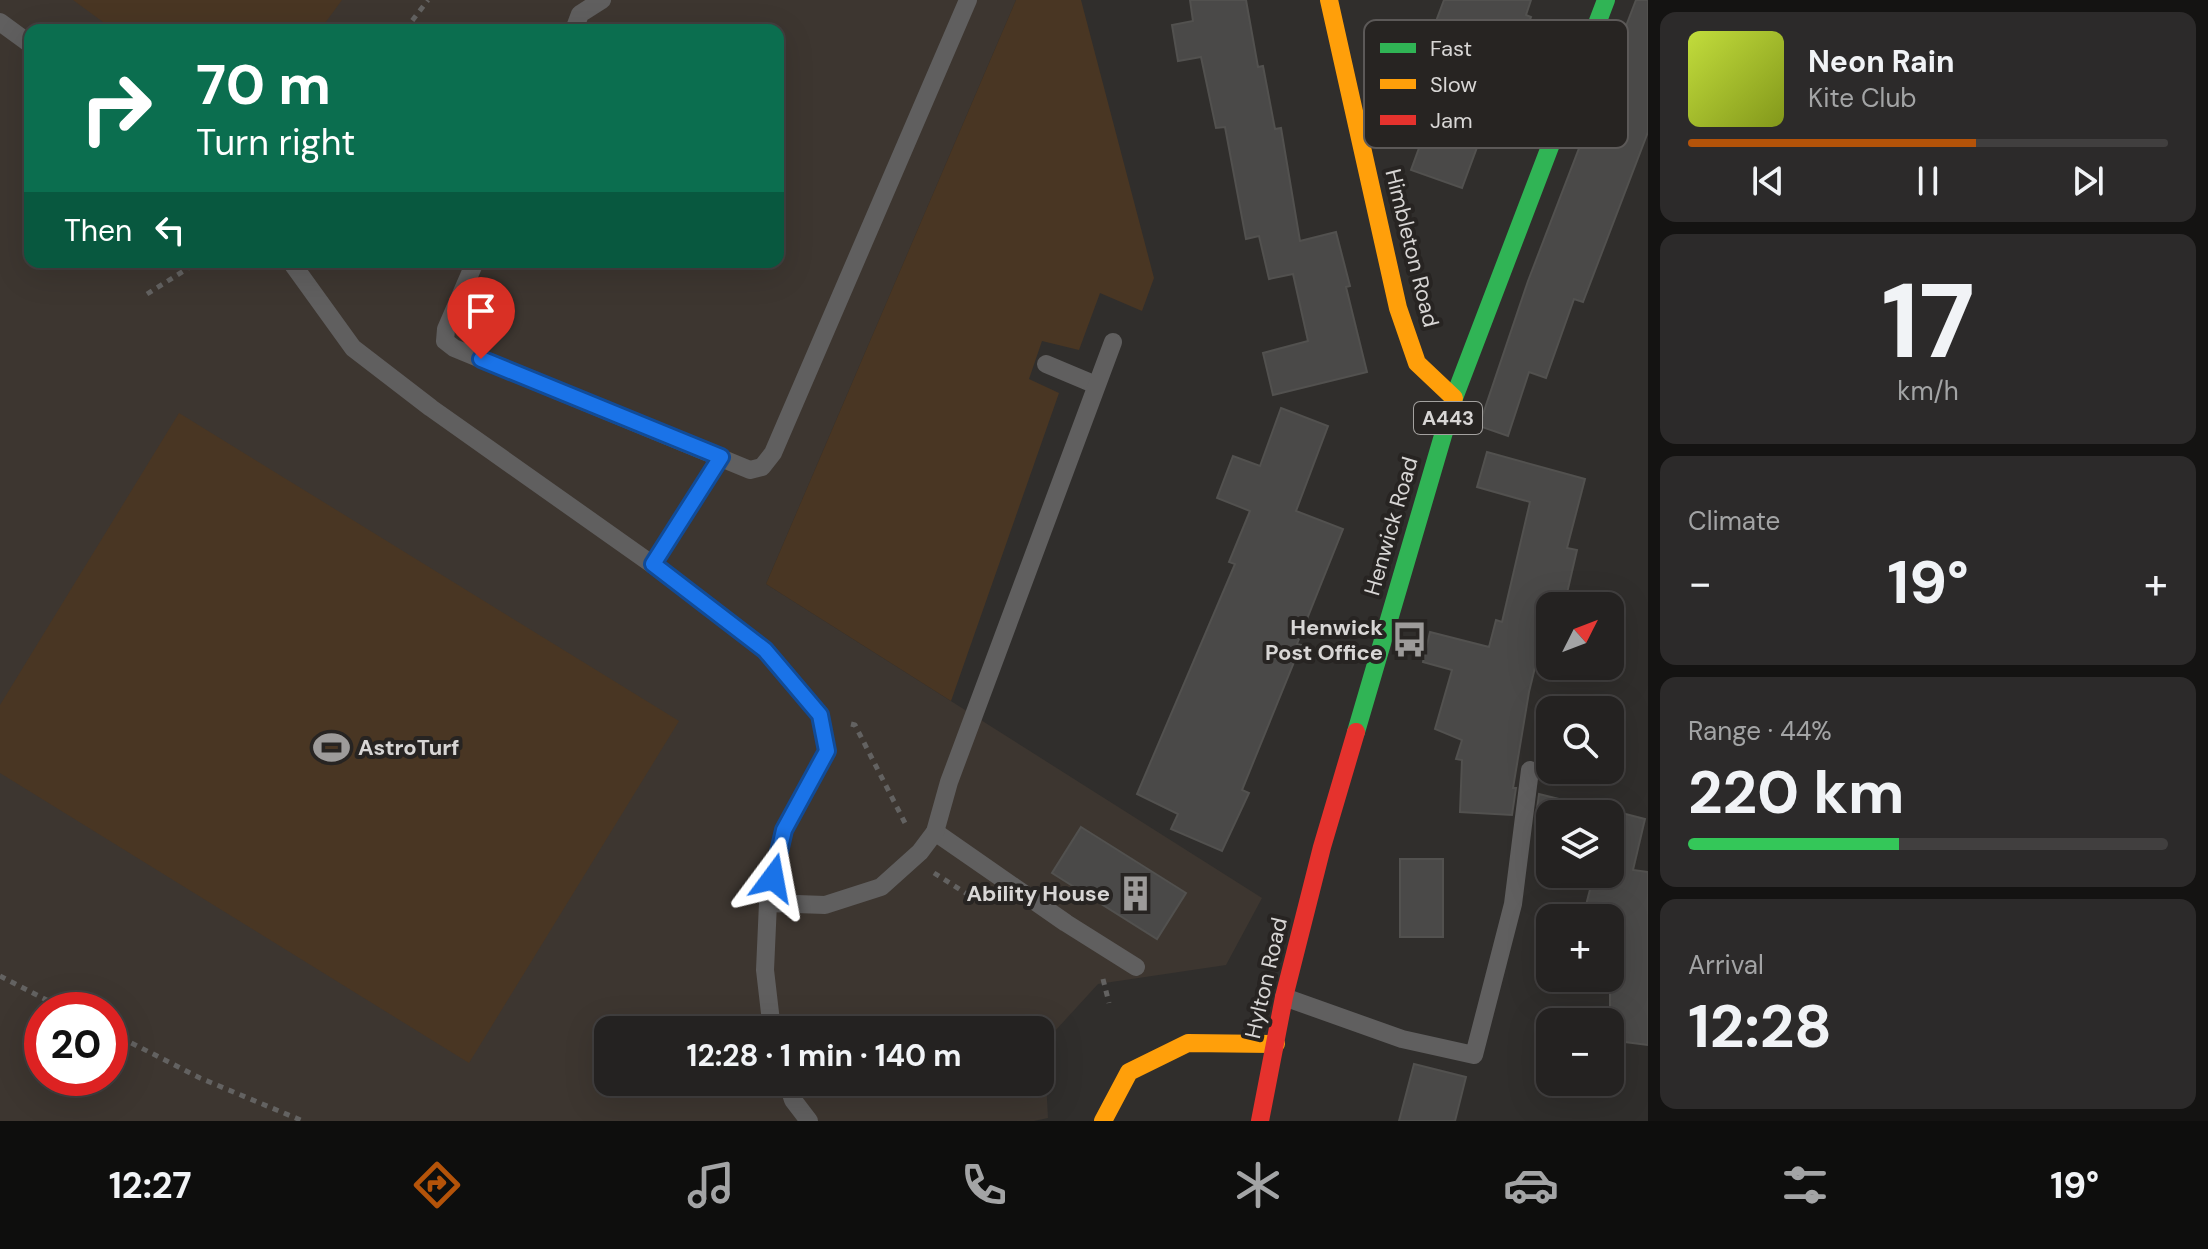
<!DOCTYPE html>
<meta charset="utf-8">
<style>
:root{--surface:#242221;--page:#2c2a2a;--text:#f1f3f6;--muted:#a3a4a5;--line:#413f3f;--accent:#b45309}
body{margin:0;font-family:"DM Sans",sans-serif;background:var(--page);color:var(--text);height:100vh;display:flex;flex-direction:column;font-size:30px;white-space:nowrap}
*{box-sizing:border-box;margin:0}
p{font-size:26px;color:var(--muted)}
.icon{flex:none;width:44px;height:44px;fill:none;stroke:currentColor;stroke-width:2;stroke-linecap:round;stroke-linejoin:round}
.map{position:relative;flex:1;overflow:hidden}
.sheet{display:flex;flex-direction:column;gap:12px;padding:12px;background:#141312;width:560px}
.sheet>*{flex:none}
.top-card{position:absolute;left:24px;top:24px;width:760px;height:244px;border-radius:16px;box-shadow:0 8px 32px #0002,0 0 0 2px var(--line);background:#0b6e4f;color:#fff;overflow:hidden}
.needle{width:52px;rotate:48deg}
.tools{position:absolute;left:1536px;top:592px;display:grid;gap:16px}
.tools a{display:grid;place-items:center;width:88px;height:88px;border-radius:16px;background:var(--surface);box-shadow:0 8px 32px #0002,0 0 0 2px var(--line);font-size:40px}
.speed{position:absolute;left:24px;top:992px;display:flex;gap:16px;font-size:40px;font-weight:700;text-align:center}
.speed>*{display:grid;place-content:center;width:104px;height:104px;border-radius:50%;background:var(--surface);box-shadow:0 8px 32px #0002,0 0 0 2px var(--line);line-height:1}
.speed .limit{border:12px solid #d22;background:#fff;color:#111}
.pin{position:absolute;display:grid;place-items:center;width:68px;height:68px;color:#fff;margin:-82px -34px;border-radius:50% 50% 50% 0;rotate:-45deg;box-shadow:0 0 8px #0007}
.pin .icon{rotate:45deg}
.me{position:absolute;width:88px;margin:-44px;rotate:13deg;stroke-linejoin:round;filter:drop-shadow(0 0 6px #0008)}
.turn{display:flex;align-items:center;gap:28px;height:168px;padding:0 40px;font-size:36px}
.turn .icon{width:104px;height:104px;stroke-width:2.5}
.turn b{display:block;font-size:56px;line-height:68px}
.then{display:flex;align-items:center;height:76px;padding:0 40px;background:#0003;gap:16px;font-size:30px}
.big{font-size:60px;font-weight:700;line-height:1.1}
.sheet .widget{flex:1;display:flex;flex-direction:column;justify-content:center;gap:12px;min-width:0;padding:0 28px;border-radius:16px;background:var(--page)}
.sheet .dial{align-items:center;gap:0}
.dial b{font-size:104px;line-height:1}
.song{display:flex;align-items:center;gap:24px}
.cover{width:96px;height:96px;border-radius:12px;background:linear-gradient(135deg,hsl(70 70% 55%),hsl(70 70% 35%))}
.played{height:8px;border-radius:4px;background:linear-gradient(90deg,var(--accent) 60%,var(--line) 60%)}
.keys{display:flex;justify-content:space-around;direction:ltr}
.heat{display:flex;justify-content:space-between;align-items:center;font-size:44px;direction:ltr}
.charge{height:12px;border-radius:6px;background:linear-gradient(90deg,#34c759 44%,var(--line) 0)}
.trip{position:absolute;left:594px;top:1016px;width:460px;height:80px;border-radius:16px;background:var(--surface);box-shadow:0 8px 32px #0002,0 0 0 2px var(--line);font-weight:700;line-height:80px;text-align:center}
.dock{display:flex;height:128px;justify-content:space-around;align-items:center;background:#0e0e0d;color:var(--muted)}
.dock .icon{width:56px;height:56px}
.dock .active{color:var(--accent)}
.dock b{font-size:36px;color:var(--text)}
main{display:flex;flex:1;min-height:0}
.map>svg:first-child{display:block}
</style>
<main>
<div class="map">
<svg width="1648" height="1121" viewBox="0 0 1648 1121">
<rect width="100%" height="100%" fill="#302e2c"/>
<path fill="#3d3630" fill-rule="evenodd" d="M0 0H1016L766 584 1262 898 1226 965 1098 984 1044 1043 1048 1118 1034 1121H0ZM30 30H778V262H30ZM42 1010H110V1078H42ZM608 1030H1040V1082H608Z"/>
<g fill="#493623">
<polygon points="73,0 342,0 320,30 114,30"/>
<polygon points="1016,0 1081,0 1154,278 1142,311 1100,293 1079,350 1042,341 1029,379 1059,393 951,701 766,584"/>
<polygon points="179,413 679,721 469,1063 0,773 0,705"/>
</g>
<g fill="#4a4948" stroke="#52514f" stroke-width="2">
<polygon points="1190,0 1246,0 1258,67 1263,66 1275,129 1281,128 1300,241 1336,232 1350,286 1346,287 1367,372 1273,395 1263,353 1308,341 1293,274 1269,279 1259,236 1246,239 1225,127 1216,128 1201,57 1178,61 1172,25 1193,21"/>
<polygon points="1444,0 1531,0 1526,15 1531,17 1516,55 1512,53 1462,188 1411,170 1441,88 1422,81 1442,27 1435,24"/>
<polygon points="1636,0 1648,0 1648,132 1583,302 1574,299 1546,378 1529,372 1508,436 1479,426 1528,281"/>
<polygon points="1281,408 1328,426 1296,511 1343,529 1297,644 1301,645 1242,790 1249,793 1222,851 1171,829 1178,814 1137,794 1235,564 1229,562 1250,511 1217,498 1233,456 1260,466"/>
<polygon points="1487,452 1585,479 1567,548 1577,550 1564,606 1550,606 1529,692 1513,788 1516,788 1512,815 1460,812 1462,760 1456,759 1462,740 1435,729 1452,670 1423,662 1430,632 1489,647 1496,620 1502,622 1530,502 1477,487"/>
<polygon points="1539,794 1575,803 1573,814 1536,816"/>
<polygon points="1610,810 1645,819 1633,870 1648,872 1648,1045 1610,1040 1610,918 1589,918 1584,913 1594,874 1610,874"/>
<polygon points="1081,827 1186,893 1157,939 1052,873"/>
<rect x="1400" y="859" width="43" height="78"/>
<polygon points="1414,1064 1466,1077 1455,1121 1399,1121"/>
</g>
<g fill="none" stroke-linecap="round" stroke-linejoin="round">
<g stroke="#636261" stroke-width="5" stroke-dasharray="6 6" stroke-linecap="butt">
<polyline points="405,30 428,0"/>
<polyline points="147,294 198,262"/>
<polyline points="851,724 855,725 905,823"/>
<polyline points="934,873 983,904"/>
<polyline points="0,976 66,1010"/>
<polyline points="1103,979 1109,1003"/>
<polyline points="110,1032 200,1078 303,1121"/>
</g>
<g stroke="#605f5f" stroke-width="18">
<polyline points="0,22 30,44"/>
<polyline points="574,30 580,14 602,0"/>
<polyline points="291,262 353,348 431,408 670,577 765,650 820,715 827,751 784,830 768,903 765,970 772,1030"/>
<polyline points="475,262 446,329 445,341 454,348 750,470 762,467 773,453 968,0"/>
<polyline points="1046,364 1096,385"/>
<polyline points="653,564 721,457"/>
<polyline points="935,832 1066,923 1136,967"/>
<polyline points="768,903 825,905 881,887 920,852 935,832 949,782 1113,342"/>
<polyline points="1284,997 1402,1039 1474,1055 1513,904 1530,770"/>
<polyline points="787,1082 793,1100 809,1121"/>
</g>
<polyline stroke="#30b455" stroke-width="18" points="1356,732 1454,398 1606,0"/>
<g stroke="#ff9f0a" stroke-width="18">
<polyline points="1329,0 1398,308 1417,363 1454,398"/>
<polyline points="1103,1121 1129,1072 1188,1043 1276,1044"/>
</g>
<polyline stroke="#e5322d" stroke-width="18" points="1260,1121 1284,997 1322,847 1356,732"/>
</g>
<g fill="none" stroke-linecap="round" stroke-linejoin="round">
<defs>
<polyline id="route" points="481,359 721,457 653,564 765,650 820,715 827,751 784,830 773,878"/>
</defs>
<use href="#route" stroke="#114b97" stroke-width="20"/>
<use href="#route" stroke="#1a73e8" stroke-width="14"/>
</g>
<defs>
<symbol id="bus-bare" viewBox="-9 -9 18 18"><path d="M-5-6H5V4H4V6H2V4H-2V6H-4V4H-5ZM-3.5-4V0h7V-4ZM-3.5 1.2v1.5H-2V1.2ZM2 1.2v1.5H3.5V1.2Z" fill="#9d9b9a" stroke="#272422" stroke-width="2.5" paint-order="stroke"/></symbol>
<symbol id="stadium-bare" viewBox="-9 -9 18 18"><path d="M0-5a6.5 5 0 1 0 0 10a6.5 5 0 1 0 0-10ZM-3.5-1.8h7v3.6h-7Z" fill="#9d9b9a" stroke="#272422" stroke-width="2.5" paint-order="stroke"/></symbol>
<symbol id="building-bare" viewBox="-9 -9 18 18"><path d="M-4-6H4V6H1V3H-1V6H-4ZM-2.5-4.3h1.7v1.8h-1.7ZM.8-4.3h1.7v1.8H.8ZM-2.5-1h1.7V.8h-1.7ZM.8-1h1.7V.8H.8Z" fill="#9d9b9a" stroke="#272422" stroke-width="2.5" paint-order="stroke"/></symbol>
</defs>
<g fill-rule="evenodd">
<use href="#bus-bare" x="1384" y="614" width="51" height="51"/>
<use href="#stadium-bare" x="306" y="722" width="51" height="51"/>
<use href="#building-bare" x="1110" y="868" width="51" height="51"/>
</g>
<g text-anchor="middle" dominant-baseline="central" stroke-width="8" stroke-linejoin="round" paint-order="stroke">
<rect fill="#272422" stroke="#a3a19f" stroke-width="2" x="1414" y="402" width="68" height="32" rx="6"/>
<g font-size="20" font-weight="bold" fill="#d8d6d5">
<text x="1448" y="418">A443</text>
</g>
<g font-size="22" fill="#d8d6d5" stroke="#272422">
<text transform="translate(1412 248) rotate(76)">Himbleton Road</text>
<text transform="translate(1391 526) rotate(-74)">Henwick Road</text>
<text transform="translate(1266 978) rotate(-77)">Hylton Road</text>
</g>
<g font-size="22" font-weight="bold" fill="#d8d6d5" stroke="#272422" text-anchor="end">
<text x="1383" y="627">Henwick<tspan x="1383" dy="25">Post Office</tspan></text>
<text x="358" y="747" text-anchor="start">AstroTurf</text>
<text x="1110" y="893">Ability House</text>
</g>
</g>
<rect x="1364" y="20" width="264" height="128" rx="12" fill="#272422" stroke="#5c5958" stroke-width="2"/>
<rect x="1380" y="43" width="36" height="10" fill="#30b455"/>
<rect x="1380" y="79" width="36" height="10" fill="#ff9f0a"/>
<rect x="1380" y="115" width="36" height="10" fill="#e5322d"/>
<g font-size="22" fill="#d8d6d5">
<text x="1430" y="56">Fast</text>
<text x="1430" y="92">Slow</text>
<text x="1430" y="128">Jam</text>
</g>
</svg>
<div class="tools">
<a><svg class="needle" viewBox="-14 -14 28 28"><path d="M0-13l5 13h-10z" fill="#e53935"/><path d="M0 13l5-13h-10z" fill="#a3a4a5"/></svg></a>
<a><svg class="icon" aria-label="search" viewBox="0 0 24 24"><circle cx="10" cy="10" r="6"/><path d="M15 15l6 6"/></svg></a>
<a><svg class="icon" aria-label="layers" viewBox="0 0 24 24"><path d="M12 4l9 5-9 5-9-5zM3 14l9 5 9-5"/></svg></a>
<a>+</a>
<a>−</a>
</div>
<div class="speed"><div class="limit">20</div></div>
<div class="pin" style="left:481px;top:359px;background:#d93025"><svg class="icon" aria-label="arrive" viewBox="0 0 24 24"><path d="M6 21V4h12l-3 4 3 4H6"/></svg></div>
<svg class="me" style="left:773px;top:878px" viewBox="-20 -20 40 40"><path d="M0-17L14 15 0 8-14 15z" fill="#1a73e8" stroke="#fff" stroke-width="4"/></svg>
<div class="trip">12:28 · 1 min · 140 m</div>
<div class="top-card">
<div class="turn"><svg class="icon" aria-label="right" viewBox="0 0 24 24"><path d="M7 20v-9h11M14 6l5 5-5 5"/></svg><div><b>70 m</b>Turn right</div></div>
<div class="then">Then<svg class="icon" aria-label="left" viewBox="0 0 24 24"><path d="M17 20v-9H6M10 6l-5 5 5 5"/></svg></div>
</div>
</div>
<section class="sheet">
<div class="widget">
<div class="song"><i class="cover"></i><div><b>Neon Rain</b><p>Kite Club</p></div></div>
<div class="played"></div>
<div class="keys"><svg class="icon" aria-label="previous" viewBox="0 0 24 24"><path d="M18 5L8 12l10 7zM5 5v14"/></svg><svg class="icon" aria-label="pause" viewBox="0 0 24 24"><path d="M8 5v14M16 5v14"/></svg><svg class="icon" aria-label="next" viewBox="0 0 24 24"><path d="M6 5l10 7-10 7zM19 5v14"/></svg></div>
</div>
<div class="widget dial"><b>17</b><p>km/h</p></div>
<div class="widget"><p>Climate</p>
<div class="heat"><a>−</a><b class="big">19°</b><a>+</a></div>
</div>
<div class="widget"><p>Range · 44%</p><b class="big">220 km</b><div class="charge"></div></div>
<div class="widget"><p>Arrival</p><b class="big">12:28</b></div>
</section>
</main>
<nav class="dock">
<b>12:27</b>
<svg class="icon active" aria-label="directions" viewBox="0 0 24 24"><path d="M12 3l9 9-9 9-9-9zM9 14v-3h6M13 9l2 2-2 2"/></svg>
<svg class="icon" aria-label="music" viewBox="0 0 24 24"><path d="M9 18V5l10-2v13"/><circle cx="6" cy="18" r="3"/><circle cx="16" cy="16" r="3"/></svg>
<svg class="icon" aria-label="phone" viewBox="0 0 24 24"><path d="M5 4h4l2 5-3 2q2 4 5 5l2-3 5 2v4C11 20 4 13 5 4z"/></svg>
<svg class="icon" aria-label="climate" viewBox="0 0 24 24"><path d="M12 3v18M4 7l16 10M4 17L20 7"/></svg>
<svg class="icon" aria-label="car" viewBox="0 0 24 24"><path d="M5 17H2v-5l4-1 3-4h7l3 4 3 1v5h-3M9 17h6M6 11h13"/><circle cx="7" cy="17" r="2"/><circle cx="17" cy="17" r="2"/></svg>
<svg class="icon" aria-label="filters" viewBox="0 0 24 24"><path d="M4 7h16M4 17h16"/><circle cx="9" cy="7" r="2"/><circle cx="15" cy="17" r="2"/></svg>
<b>19°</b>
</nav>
